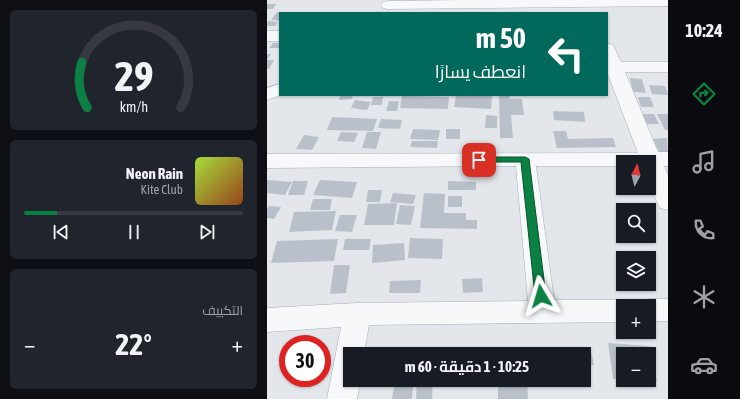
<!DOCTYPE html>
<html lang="ar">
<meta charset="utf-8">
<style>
:root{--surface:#171b24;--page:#20242c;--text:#f1f3f6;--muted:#9ea1a6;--line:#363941;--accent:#0b8043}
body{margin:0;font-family:"Asap Condensed",Cairo,sans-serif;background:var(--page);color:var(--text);direction:rtl;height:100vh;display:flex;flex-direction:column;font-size:15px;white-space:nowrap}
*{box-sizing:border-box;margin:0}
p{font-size:13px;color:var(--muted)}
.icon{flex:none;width:22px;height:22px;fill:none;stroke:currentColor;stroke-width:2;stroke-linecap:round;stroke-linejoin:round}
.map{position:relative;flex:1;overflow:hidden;direction:ltr}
.sheet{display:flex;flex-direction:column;gap:10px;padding:10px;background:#0d0f14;width:267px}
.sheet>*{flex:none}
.guide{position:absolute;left:12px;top:12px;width:329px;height:84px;border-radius:0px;box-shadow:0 1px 3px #0004;direction:rtl;background:#00695c;color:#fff;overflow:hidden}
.needle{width:26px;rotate:7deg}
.buttons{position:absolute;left:349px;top:155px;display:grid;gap:8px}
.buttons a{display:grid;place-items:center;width:40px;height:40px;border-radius:0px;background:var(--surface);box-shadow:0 1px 3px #0004;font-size:20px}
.speed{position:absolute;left:12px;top:335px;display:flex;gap:8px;font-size:20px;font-weight:700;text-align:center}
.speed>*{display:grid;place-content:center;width:52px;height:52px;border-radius:50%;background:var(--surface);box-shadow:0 1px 3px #0004;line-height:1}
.speed .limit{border:6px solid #d22;background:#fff;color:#111}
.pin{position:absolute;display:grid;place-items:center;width:34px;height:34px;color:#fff;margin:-17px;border-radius:8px;box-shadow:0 2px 6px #0006}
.me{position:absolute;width:44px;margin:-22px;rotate:353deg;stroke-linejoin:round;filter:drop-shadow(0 0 3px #0008)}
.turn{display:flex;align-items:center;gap:14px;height:84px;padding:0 16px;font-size:18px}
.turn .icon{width:52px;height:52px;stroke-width:2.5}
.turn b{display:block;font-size:28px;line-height:34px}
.big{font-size:30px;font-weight:700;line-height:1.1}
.sheet .tile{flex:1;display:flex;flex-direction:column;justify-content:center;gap:6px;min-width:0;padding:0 14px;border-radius:6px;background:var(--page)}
.sheet .dial{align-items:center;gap:0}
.dial svg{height:104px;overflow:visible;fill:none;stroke:var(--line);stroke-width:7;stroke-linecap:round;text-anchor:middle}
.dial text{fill:var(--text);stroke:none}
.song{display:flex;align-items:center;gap:12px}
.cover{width:48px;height:48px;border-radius:6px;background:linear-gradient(135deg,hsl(80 70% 55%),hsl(20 70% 35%))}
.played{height:4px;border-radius:2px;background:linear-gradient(90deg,var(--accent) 15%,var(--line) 15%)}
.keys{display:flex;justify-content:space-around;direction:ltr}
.heat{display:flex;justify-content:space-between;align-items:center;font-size:22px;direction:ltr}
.trip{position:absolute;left:76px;top:347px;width:248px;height:40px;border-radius:0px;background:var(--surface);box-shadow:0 1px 3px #0004;font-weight:700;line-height:40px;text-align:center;direction:rtl}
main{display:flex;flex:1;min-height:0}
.menu{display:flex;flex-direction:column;width:72px;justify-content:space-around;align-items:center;background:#090b0e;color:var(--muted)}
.menu .icon{width:28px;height:28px}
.menu .selected{color:var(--accent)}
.menu b{font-size:18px;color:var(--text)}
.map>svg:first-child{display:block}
</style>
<main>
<nav class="menu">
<b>10:24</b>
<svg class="icon selected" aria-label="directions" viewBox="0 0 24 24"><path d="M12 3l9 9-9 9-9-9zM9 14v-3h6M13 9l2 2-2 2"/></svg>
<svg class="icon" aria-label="music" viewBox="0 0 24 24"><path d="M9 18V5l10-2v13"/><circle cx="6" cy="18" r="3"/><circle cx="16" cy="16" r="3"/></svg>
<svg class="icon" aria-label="phone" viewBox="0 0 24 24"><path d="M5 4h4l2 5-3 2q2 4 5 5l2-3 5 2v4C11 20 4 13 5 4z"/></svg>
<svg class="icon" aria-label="climate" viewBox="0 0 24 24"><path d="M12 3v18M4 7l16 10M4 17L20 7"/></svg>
<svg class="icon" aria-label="car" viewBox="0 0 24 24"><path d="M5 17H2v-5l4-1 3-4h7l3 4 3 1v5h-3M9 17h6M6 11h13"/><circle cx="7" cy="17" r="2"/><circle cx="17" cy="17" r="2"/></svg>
</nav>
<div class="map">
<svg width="401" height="399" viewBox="0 0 401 399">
<rect width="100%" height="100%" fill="#e3e7ec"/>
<g fill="#bac0ca">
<polygon points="0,4 9,4 6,9 0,9"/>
<polygon points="10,12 13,12 13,21 4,20"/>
<polygon points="1,21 11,22 8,26 0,26"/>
<polygon points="6,43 13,43 13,48 2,48"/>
<polygon points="0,54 4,54 0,60 7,60 2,69 0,69"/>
<polygon points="363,78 375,79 379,93 366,92"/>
<polygon points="382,85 398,86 401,95 385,94"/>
<polygon points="73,95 86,95 85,99 72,100"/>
<polygon points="189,95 225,96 224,109 187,107"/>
<polygon points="232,95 242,95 243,99 255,99 257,115 244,115 246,138 233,138"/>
<polygon points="135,96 182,97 181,109 133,108"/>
<polygon points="106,97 116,97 115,105 104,105"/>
<polygon points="371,97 383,97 387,107 374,107"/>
<polygon points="88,100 104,102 100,110 84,108"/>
<polygon points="122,101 132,101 130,111 119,111"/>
<polygon points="286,111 317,112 318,122 287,120"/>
<polygon points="375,114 387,114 392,124 380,124"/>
<polygon points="390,114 401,114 401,130 398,130"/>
<polygon points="219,115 230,116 230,128 218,128"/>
<polygon points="65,117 110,119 106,131 60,130"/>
<polygon points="114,119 135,120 133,129 111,128"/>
<polygon points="146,129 173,130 171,140 143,139"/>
<rect x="179" y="129" width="14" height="10"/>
<polygon points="286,131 299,131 301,139 346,138 349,147 290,148"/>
<polygon points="74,132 91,133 87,142 70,141"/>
<polygon points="100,132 114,132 109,149 95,148"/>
<polygon points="37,135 52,137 45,150 29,149"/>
<polygon points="400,138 401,154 393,154 386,139"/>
<polygon points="145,141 171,141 170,148 143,147"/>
<polygon points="0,180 25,182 18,195 0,193"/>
<polygon points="53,180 90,182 85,198 46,195"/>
<polygon points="26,181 41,181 37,195 21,195"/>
<polygon points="181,181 209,182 209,190 181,190"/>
<polygon points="101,190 115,190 113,202 99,202"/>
<polygon points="126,193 149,195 146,204 123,202"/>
<polygon points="157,193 178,194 177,213 199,213 199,220 210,220 210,229 153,228"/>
<rect x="181" y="196" width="14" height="11"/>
<polygon points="46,199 65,199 63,210 43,210"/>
<polygon points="130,203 127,225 97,225 101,204"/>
<polygon points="133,205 148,206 144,225 129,224"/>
<polygon points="2,206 14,207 7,219 0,218 0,209"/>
<polygon points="69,211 65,230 22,232 27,212"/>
<polygon points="73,215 90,215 85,232 68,231"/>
<polygon points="143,238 176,239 175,259 141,258"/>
<polygon points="71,239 67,261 4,263 10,241"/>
<polygon points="78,239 104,239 102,250 76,250"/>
<polygon points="137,243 138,260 105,263 106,245"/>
<polygon points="67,265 83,265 79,293 63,294"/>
<polygon points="215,278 216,292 196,293 195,279"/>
<polygon points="154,280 153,293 122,293 123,281"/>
<polygon points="341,343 382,346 390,381 382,381 382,354 356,354 356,379 346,379"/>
<polygon points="307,347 323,347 327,365 317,365 317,354 308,354"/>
<polygon points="130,349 145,350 144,354 129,354"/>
<rect x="88" y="350" width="20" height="4"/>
<polygon points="150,380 166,380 165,399 149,399"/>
<polygon points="231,380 260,380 261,399 231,399"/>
<polygon points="127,387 146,387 145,399 125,399"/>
</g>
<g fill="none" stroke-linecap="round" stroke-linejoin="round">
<defs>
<g id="minor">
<polygon points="197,0 401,0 401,6 121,9 116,8 114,5 116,2 121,1"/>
<rect x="0" y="31" width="13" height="10"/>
<path d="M340 43 346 45 354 62H401V72H358L391 152H401V166H397L401 175V210L393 208C385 193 382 179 382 162H356V166H269L287 300H356L365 303 367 306H356V322L102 325 97 354H83V380H93L90 399H60L74 327 0 332V308L90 303 261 301 249 166 0 168V154L371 153 340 72Z"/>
<polygon points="13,84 13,95 14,95 0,100 0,88"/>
<polygon points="382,299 401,299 401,321 382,321 382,306 371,306 373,302"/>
</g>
</defs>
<use href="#minor" stroke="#a8aeb7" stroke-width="1"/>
<use href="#minor" fill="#f7f8fa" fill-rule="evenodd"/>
</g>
<polygon fill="#0b8043" stroke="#07532c" points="212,157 258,157 262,159 279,296 277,299 274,301 270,299 268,296 254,162 209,162 208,160 209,158"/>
</svg>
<div class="buttons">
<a><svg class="needle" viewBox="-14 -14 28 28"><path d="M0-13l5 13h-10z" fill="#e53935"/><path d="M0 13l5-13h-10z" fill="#9ea1a6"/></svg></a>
<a><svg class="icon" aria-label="search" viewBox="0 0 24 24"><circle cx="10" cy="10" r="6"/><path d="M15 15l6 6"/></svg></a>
<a><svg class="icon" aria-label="layers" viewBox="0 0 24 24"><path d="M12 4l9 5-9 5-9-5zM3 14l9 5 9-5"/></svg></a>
<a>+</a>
<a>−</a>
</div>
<div class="speed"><div class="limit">30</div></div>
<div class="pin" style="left:212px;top:160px;background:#d93025"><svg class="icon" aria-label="arrive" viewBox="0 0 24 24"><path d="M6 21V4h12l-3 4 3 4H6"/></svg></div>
<svg class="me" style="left:274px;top:296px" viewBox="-20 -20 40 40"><path d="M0-17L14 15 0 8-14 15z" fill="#0b8043" stroke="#fff" stroke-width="4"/></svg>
<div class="trip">10:25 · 1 دقيقة · 60 m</div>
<div class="guide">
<div class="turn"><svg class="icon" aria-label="left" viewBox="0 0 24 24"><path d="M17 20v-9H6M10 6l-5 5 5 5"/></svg><div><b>50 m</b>انعطف يسارًا</div></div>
</div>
</div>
<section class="sheet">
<div class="tile dial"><svg viewBox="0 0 100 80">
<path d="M14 69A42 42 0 1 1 86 69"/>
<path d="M14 69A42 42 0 0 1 10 34" stroke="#0b8043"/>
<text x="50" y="56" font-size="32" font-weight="700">29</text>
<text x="50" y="72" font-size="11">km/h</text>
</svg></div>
<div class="tile">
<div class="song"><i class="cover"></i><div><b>Neon Rain</b><p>Kite Club</p></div></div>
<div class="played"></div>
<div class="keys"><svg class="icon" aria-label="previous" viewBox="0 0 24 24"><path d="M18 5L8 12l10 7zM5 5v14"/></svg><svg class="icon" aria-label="pause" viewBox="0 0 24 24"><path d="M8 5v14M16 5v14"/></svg><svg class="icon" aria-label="next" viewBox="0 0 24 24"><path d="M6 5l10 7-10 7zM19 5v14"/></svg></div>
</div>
<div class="tile"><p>التكييف</p>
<div class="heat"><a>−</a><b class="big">22°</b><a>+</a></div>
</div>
</section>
</main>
